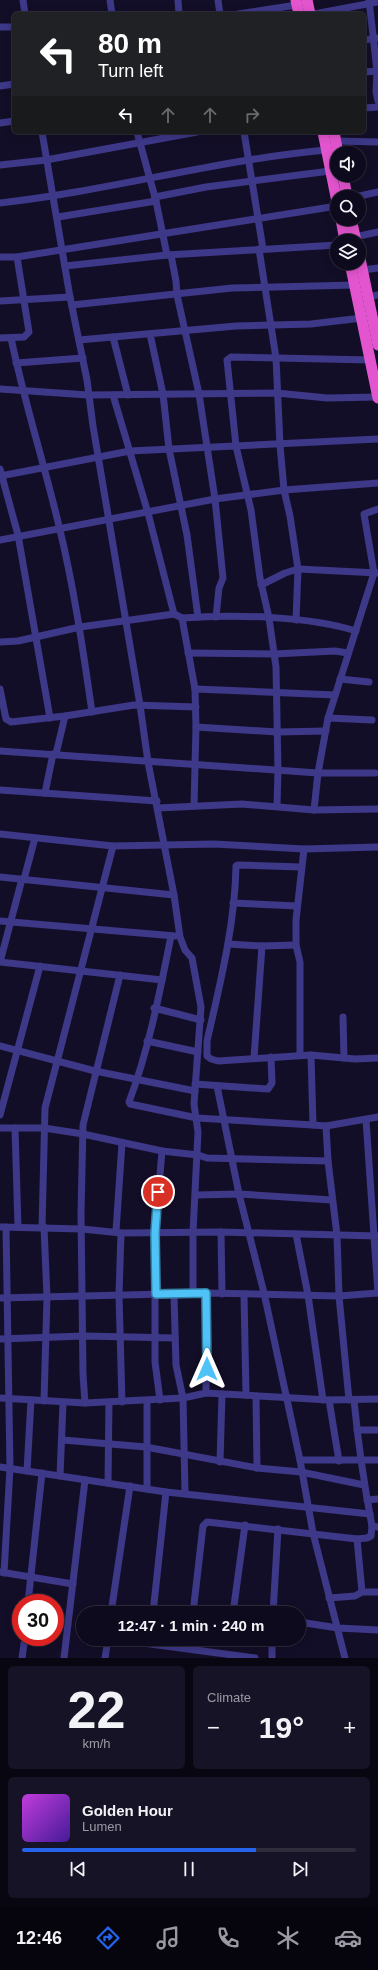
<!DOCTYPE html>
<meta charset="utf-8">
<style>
:root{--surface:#0e0a1d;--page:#171326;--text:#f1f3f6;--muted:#9b9aa4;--line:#2e2b3b;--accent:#2563eb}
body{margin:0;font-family:Helvetica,sans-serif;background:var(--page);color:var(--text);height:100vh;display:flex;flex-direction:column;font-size:15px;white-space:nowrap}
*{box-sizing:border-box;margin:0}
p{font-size:13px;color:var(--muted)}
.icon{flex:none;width:22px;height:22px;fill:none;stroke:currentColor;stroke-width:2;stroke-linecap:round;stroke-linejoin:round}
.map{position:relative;height:1658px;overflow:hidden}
.sheet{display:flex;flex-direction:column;gap:8px;padding:8px;background:#080610;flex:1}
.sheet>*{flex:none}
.hud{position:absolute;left:12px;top:12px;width:354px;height:122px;border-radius:6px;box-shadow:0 2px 10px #0003,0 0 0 1px var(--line);background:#202124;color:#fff;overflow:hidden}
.controls{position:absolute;left:330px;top:146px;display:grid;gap:8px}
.controls a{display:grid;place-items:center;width:36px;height:36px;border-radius:50%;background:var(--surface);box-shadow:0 2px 10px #0003,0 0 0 1px var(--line);font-size:20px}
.speed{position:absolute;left:12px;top:1594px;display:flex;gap:8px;font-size:20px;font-weight:700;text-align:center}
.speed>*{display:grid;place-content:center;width:52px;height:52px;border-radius:50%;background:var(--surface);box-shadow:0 2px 10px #0003,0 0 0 1px var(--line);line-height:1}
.speed .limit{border:6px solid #d22;background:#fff;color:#111}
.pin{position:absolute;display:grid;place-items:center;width:34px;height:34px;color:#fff;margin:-17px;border:2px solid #fff;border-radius:50%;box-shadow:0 1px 4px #0007}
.me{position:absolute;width:44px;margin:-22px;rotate:0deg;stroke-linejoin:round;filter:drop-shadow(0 0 3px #0008)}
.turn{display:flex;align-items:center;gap:14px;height:84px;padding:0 20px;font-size:18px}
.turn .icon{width:52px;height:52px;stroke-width:2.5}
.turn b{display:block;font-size:28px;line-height:34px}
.lanes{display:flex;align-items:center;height:38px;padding:0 20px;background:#0003;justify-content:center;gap:20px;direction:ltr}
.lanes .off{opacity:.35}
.big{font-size:30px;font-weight:700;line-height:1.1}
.sheet .tile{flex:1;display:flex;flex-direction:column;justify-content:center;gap:6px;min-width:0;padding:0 14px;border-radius:6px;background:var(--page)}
.sheet .dial{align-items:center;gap:0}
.dial b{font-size:52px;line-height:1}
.song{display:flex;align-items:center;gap:12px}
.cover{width:48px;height:48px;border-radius:6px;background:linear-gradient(135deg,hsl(290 70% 55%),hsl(260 70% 35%))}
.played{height:4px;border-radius:2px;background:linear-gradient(90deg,var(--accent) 70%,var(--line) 70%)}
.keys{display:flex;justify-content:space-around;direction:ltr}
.heat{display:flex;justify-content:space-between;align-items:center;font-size:22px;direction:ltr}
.sheet .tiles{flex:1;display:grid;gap:8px;grid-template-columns:1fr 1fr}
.tile:last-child{grid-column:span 2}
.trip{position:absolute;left:76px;top:1606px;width:230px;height:40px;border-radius:20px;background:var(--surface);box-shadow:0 2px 10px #0003,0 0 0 1px var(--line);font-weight:700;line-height:40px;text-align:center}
.tab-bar{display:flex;height:64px;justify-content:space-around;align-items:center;background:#06040c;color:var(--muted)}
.tab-bar .icon{width:28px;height:28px}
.tab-bar .current{color:var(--accent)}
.tab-bar b{font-size:18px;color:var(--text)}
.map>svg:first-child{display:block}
</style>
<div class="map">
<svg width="378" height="1658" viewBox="0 0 378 1658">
<rect width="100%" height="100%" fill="#130e27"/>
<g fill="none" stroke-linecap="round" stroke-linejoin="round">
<g stroke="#3d3888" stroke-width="7">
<polyline points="23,0 25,14"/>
<polyline points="110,0 112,14"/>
<polyline points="178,0 179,14"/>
<polyline points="218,0 220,14"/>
<polyline points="369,0 377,71 376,92 378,101"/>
<polyline points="238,14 297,5"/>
<polyline points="314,14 378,2"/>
<polyline points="0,27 14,27"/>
<polyline points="364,40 378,38"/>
<polyline points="364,72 378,71"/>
<polyline points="0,86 14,84"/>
<polyline points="364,108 378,107"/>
<polyline points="0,123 14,121"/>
<polyline points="42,132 70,297 87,380 93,426 140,705 148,762 174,895 180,937 185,950 192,958 201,1007 194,1104 198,1132 193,1232 193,1294"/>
<polyline points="137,132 156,201 167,255"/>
<polyline points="244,132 263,249"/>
<polyline points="336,141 378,142"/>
<polyline points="0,165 46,160 197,132"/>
<polyline points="155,197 206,187 330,171"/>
<polyline points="355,197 378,192"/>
<path d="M0 203C109 191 216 160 326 150"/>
<polyline points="58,217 156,201"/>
<polyline points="355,237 378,232"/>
<polyline points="259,249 276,358 280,445 284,490 290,516 298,569 296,620"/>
<polyline points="171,255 176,281 177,295 199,394 215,499 223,578 219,588 216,617"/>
<polyline points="0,257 17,257 337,206"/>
<polyline points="65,266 167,255 337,245"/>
<polyline points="363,270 378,268"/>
<polyline points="368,297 378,295"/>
<polyline points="0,301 70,297"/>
<polyline points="72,305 232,288 355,285"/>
<polyline points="150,334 163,394 169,449 187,535 198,617"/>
<polyline points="113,337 128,395"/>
<polyline points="0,338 24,337 29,332 17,257"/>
<path d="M11 338C24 401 44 463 59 526 74 587 83 650 92 712"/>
<polyline points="79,340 236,326 311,324 362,318"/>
<polyline points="16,363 83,358"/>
<polyline points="0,389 88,395 277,393 327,398 378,397"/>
<path d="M113 395 148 513 174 614 182 618C233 614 308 616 356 631"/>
<polyline points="0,469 18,535 50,718"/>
<polyline points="0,476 130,451 378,439"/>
<polyline points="0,540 215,499 284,490 378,483"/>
<polyline points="261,585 285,573 298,569 378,573"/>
<polyline points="182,618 195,689 196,727 194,806"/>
<polyline points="0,642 18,641 80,627 174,614"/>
<polyline points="188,653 274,654 335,651 348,653"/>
<polyline points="340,679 369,682"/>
<polyline points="0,689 6,719 11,722 65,716 134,705 196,707"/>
<polyline points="195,689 335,695"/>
<polyline points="328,718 372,720"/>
<polyline points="196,727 277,732 326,731"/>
<polyline points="0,751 318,773 375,773"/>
<polyline points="56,754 65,716"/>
<polyline points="0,790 157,801"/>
<polyline points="45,793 53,754"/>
<polyline points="277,806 278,770 276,667 269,618 260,578 251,510 236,446 227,360 231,357 370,360"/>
<polyline points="158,808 242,804 314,810 378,809"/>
<polyline points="314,810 318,773 328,718 374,573 364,514 378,509"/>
<polyline points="0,834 113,846 214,844 304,849 378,847"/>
<path d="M301 867 238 865 236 866C235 925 220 984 207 1041V1056L211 1059 218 1061 311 1055 355 1059 378 1058"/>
<polyline points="0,877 174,895"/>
<polyline points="22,879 0,962 162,980"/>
<polyline points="24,879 35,838"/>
<polyline points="233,903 297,906"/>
<polyline points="0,921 175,936"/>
<path d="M171 936C160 991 149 1049 129 1102L130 1104 197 1118 313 1125 326 1126 378 1117"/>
<polyline points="228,944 262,946 296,945"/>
<polyline points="154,1008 201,1020"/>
<polyline points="343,1017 344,1058"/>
<polyline points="147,1041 198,1052"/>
<polyline points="0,1046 95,1071 195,1091"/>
<polyline points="300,1055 300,962 296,945 296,920 304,849"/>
<polyline points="311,1055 313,1125"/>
<polyline points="254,1058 262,946"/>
<polyline points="195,1084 268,1089 272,1083 271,1057"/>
<polyline points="217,1086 239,1194 264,1293 300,1460 313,1533 345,1658"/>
<polyline points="0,1115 40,966"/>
<polyline points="366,1120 378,1293"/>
<polyline points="326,1126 328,1161 337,1235 339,1296 349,1400"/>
<polyline points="0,1128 44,1128 83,1134 162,1151 198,1155 207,1158 328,1161"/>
<polyline points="15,1128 18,1227"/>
<polyline points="196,1195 239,1194 332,1200"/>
<polyline points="0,1227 82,1229 121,1233 221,1232 378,1236"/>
<polyline points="42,1227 45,1108 113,846"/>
<polyline points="116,1231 122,1143"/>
<polyline points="221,1232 222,1294"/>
<polyline points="121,1233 119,1295 122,1402"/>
<polyline points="296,1234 308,1295 323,1400"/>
<polyline points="244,1294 246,1395"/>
<polyline points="174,1295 176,1365 183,1398 185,1493"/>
<polyline points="0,1298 207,1293 339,1296 378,1293"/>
<polyline points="0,1339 84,1336 175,1338"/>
<polyline points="206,1393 207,1293"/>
<polyline points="256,1396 257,1468"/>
<polyline points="0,1398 85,1403 183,1398 206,1393 329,1400 378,1399"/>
<polyline points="160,1400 155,1362 155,1233 162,1151"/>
<polyline points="329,1400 339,1461"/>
<path d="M354 1400C358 1442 364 1484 372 1526L378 1527"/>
<polyline points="44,1401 47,1297 44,1227"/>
<polyline points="147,1401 147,1489"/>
<polyline points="85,1403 83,1374 81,1213 83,1125 120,975"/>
<polyline points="357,1430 378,1430"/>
<polyline points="63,1440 146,1447 257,1468 301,1472 364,1485"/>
<polyline points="300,1460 378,1460"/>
<polyline points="220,1462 222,1394"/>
<polyline points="0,1467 166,1492 370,1514"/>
<polyline points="27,1471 31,1400"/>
<polyline points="60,1476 63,1403"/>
<polyline points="108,1483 109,1402"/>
<polyline points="367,1500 378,1499"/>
<polyline points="357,1539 362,1592"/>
<polyline points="0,1572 73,1584"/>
<polyline points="4,1573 10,1468 6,1227"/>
<polyline points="329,1598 355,1596 362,1592 378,1592"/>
<polyline points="28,1603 42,1473"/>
<polyline points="153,1608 194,1613"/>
<polyline points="111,1613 130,1486"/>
<polyline points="153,1613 166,1492"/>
<polyline points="193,1613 203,1526 207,1522 357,1539 367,1538 371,1536 372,1526"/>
<polyline points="233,1613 245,1525"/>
<polyline points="273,1613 278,1529"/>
<polyline points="299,1622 338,1628 378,1630"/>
<polyline points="113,1639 255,1658"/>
<polyline points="188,1648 189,1639"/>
<polyline points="22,1658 25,1637"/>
<polyline points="64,1658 85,1480"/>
<polyline points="105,1658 108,1639"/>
<polyline points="272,1658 272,1639"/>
</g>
<g stroke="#e355ce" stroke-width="11">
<polyline points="296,0 299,14"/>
<polyline points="307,0 310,14"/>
<polyline points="323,132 337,202"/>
<polyline points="334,132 338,153"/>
<polyline points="343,175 347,197"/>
<polyline points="341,219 345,241"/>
<polyline points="351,219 356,241"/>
<polyline points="359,254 378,345"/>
<polyline points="350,263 378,398"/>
</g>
</g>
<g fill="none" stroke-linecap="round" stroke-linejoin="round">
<defs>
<polyline id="route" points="158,1192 155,1233 156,1294 206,1293 207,1369"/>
</defs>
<use href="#route" stroke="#337fa1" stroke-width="10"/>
<use href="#route" stroke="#4fc3f7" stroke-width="7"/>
</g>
</svg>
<div class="controls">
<a><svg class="icon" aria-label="sound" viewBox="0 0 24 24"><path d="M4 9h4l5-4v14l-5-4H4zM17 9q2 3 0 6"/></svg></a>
<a><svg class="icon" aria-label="search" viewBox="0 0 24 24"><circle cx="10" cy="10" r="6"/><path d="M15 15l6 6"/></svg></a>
<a><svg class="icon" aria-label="layers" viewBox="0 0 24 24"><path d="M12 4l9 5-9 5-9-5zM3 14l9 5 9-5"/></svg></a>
</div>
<div class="speed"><div class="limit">30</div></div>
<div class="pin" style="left:158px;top:1192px;background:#d93025"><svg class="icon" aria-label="arrive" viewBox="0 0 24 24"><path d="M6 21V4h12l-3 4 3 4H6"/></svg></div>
<svg class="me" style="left:207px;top:1369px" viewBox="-20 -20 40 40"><path d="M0-17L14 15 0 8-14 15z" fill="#4fc3f7" stroke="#fff" stroke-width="4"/></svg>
<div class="trip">12:47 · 1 min · 240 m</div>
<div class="hud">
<div class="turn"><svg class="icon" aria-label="left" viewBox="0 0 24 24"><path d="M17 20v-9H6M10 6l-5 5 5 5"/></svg><div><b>80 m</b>Turn left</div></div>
<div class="lanes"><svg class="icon" aria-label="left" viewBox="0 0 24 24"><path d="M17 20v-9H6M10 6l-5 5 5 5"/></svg><svg class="icon off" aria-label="ahead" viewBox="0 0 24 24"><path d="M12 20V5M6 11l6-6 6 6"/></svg><svg class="icon off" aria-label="ahead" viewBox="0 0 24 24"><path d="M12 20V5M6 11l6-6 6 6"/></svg><svg class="icon off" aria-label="right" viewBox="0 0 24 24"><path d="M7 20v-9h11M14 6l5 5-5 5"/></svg></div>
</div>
</div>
<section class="sheet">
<div class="tiles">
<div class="tile dial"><b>22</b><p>km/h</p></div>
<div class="tile"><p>Climate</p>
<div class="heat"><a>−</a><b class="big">19°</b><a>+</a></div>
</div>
<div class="tile">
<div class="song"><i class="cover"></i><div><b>Golden Hour</b><p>Lumen</p></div></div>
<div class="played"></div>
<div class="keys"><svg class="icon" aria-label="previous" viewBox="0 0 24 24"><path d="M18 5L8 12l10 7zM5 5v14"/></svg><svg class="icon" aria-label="pause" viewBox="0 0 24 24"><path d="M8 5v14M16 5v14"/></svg><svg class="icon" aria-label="next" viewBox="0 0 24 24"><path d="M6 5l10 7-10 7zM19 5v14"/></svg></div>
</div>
</div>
</section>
<nav class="tab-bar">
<b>12:46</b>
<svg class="icon current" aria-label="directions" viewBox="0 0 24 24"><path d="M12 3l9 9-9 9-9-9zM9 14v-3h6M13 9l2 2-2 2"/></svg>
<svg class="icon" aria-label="music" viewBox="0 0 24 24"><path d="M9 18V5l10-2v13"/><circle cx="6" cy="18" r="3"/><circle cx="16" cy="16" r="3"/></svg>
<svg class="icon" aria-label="phone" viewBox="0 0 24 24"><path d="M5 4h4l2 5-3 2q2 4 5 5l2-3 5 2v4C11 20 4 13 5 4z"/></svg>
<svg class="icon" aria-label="climate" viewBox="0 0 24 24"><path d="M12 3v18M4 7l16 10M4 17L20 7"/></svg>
<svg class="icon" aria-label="car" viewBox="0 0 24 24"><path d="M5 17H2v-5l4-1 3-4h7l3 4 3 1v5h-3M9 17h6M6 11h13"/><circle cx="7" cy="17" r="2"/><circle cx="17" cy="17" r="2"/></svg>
</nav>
